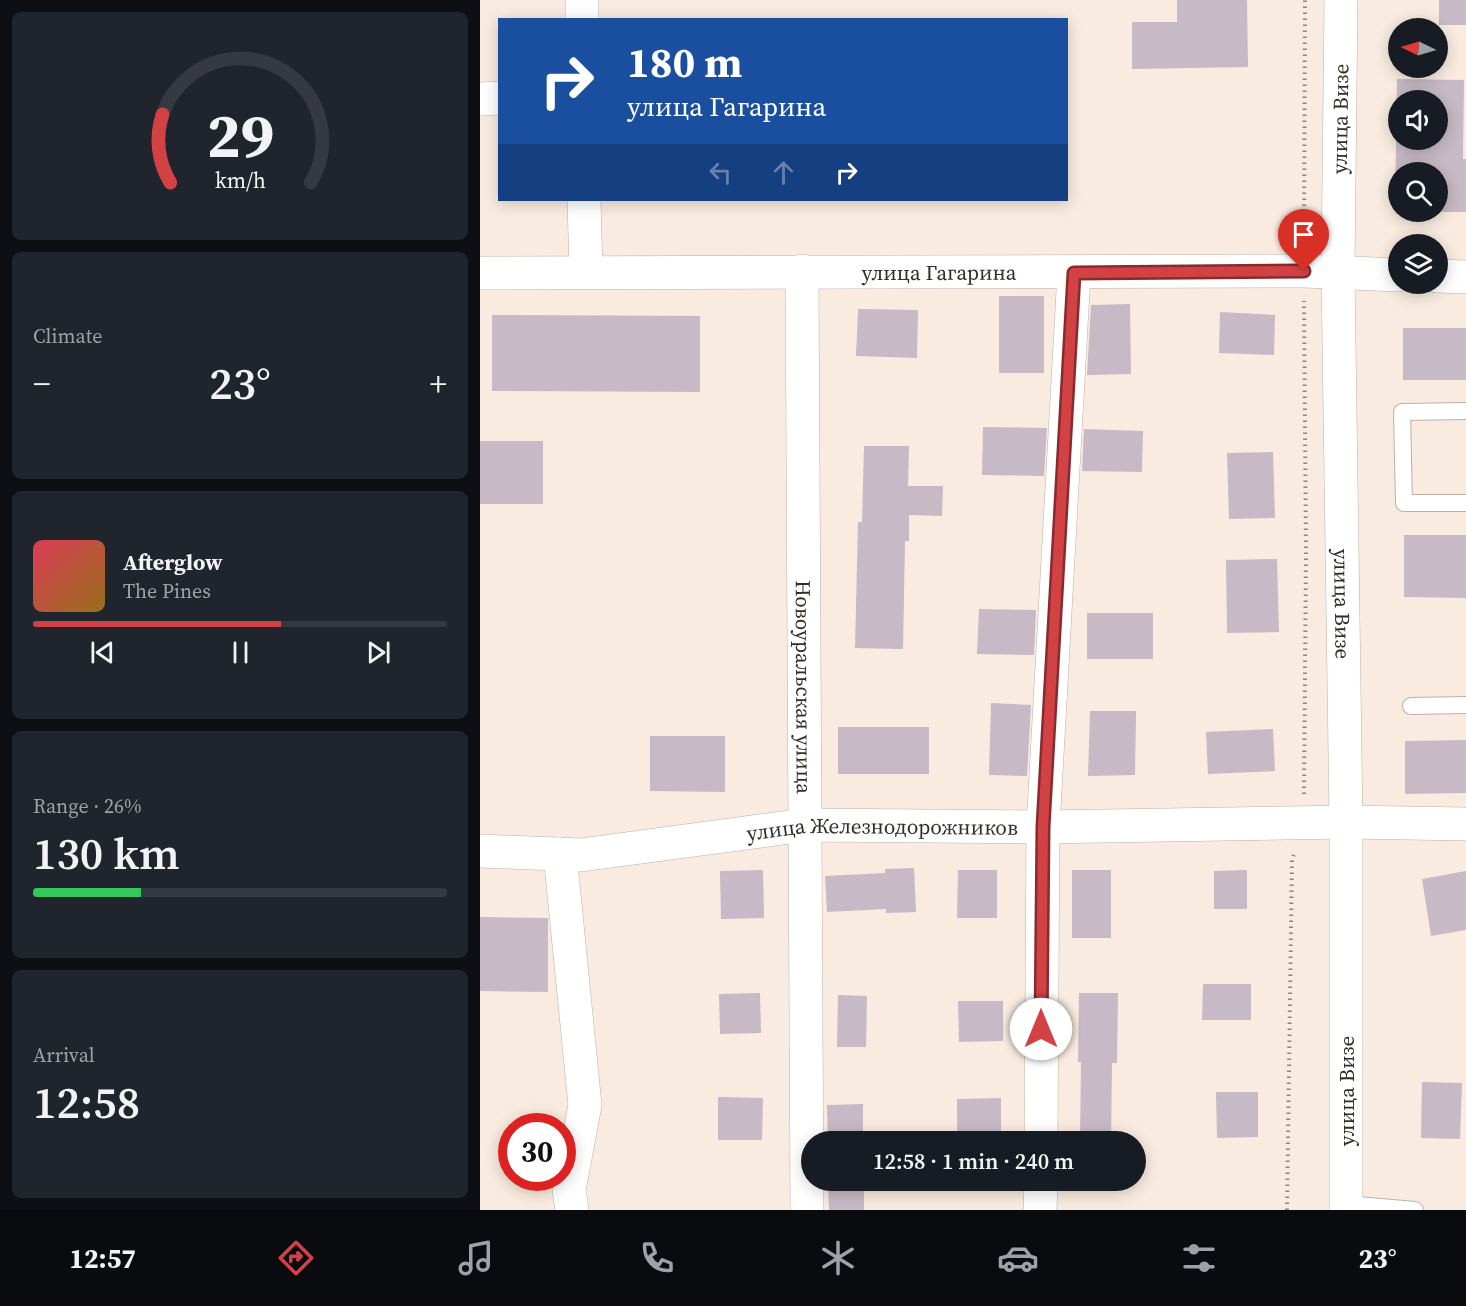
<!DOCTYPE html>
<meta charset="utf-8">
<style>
:root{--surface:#171b24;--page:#20242c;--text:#f1f3f6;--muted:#9ea1a6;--line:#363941;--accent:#d24245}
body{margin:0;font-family:"Source Serif 4",serif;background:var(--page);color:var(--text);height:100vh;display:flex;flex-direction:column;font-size:22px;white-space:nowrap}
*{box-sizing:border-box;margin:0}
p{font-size:20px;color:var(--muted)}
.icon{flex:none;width:33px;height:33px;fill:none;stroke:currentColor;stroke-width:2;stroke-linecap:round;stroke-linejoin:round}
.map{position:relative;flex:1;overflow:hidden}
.side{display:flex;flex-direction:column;gap:12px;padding:12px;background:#0d0f14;width:480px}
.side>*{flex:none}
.hud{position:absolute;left:18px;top:18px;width:570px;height:183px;border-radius:0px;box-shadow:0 3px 15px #0003;background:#1a4fa0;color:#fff;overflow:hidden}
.needle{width:39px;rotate:275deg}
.controls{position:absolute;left:908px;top:18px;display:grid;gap:12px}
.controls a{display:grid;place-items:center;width:60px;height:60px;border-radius:50%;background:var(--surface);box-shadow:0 3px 15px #0003;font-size:30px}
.speed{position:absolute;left:18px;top:1113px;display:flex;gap:12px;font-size:30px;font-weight:700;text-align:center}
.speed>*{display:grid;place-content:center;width:78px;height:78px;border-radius:50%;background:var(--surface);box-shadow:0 3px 15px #0003;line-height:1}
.speed .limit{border:9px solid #d22;background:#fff;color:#111}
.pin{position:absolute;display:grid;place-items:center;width:51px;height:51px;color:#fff;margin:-62px -26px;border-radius:50% 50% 50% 0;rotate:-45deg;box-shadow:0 0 6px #0007}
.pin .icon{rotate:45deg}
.me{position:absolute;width:66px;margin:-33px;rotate:0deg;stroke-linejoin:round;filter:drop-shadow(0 0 4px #0008)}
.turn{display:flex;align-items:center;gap:21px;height:126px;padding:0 30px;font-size:27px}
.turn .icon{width:78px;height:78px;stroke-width:2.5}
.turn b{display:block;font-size:42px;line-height:51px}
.lanes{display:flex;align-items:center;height:57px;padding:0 30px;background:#0003;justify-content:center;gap:30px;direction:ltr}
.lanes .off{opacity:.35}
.big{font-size:45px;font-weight:600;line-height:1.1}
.side .card{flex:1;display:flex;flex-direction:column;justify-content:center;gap:9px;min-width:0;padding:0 21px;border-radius:9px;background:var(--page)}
.side .dial{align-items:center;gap:0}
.dial svg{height:156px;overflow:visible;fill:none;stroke:var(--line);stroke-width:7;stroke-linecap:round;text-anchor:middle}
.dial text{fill:var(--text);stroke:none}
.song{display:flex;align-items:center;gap:18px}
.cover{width:72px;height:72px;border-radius:9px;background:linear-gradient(135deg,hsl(350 70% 55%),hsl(40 70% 35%))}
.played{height:6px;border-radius:3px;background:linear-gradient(90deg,var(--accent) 60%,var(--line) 60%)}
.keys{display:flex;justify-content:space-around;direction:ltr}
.heat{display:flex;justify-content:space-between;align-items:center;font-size:33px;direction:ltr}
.charge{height:9px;border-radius:4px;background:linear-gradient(90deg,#34c759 26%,var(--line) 0)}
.trip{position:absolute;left:321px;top:1131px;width:345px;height:60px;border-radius:30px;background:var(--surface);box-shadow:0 3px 15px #0003;font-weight:600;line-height:60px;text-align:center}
.tabs{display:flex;height:96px;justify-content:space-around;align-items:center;background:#090b0e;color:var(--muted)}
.tabs .icon{width:42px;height:42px}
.tabs .current{color:var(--accent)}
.tabs b{font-size:27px;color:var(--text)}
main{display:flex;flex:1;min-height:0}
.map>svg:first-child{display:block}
</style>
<main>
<section class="side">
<div class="card dial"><svg viewBox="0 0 100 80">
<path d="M14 69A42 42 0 1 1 86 69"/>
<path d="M14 69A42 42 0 0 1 10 34" stroke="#d24245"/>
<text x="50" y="56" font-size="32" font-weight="700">29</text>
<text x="50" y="72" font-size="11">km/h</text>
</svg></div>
<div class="card"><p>Climate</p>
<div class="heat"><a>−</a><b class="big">23°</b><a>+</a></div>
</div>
<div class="card">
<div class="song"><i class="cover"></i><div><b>Afterglow</b><p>The Pines</p></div></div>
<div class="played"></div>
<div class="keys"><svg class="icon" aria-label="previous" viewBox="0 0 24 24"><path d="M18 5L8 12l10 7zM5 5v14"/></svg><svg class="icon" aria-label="pause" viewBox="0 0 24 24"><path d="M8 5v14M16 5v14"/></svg><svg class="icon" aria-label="next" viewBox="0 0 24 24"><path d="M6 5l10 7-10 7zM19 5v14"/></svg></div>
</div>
<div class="card"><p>Range · 26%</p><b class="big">130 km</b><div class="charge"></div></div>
<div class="card"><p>Arrival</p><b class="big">12:58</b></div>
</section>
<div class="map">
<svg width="986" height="1210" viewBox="0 0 986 1210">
<rect width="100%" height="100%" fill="#f9ebdf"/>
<g fill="#c7b9c5" fill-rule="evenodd">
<polygon points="697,0 767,0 768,67 652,69 652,22 697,22"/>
<rect x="959" y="0" width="27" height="25"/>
<path d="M917 79 984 80 983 159H986V212H953H957V172H918V211H915ZM918 100H957V140H918Z"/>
<rect x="519" y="296" width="45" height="77"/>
<polygon points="650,304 651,374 607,375 611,305"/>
<polygon points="378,309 438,310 437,358 376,356"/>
<polygon points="740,312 795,315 794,355 739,353"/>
<polygon points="12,315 220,316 220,392 12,391"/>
<rect x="923" y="328" width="63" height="52"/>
<polygon points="503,427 567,428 564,476 502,475"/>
<polygon points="604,429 663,431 662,472 602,471"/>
<rect x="0" y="441" width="63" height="63"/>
<polygon points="384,446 429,446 428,486 463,486 462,516 429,515 429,541 425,541 423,649 375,648 378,522 382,522"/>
<polygon points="793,452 795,518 749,519 747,453"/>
<polygon points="924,535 986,535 986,598 924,597"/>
<polygon points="797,559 799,632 747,633 746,560"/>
<polygon points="499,609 556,610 554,655 497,654"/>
<rect x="607" y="613" width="66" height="46"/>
<polygon points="511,703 551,705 547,776 509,775"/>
<polygon points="610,711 656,711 655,775 608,776"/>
<rect x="358" y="727" width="91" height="47"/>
<polygon points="793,729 795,771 728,774 726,732"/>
<polygon points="170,736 245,736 245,792 170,791"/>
<polygon points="986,740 986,793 925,794 925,741"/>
<polygon points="434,868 436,912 406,913 406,909 347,912 345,876 405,873 405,869"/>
<polygon points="283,870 284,918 241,919 240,871"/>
<polygon points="478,870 517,870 517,918 477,918"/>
<rect x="592" y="870" width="39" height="68"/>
<polygon points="767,870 767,909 734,909 734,871"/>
<polygon points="986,871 986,930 951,936 942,879"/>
<polygon points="0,917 68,918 68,992 0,991"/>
<polygon points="723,984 771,984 771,1020 722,1020"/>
<polygon points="280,993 281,1033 240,1034 239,994"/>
<polygon points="599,993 638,993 637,1063 632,1063 631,1142 600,1142 601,1062 598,1062"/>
<polygon points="358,995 387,996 386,1047 357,1047"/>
<polygon points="478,1001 523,1001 523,1041 479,1042"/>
<polygon points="942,1082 982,1083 980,1139 941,1138"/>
<polygon points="736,1092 778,1092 778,1137 737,1138"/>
<polygon points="238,1097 283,1098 282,1140 238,1140"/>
<polygon points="521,1098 521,1142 477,1142 477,1099"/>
<polygon points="383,1104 383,1142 348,1142 347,1105"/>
<polygon points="348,1180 384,1180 384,1210 349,1210"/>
</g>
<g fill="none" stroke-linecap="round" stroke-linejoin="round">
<defs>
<g id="service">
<polyline points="986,411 922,412 924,503 986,503"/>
<polyline points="931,706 986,705"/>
<polyline points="866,1204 935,1210"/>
</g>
<g id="minor">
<polyline points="102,0 102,20"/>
<polyline points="0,99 20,98"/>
<polyline points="104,200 106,272"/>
<path id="s1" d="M322 271 327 1210"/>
<path id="s2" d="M0 273 824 271 918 275"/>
<polyline points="957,276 986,277"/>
<path id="s3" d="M0 851 101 855 325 825 563 827 866 822 986 824"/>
<polyline points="80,854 105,1105 89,1190 92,1210"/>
<polyline points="561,1142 563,827 594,273"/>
<polyline points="560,1210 561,1180"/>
</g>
<g id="tertiary">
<path id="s4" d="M861 0 858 272 866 822V1210"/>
</g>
</defs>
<use href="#service" stroke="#beb0a5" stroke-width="18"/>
<use href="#minor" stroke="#beb0a5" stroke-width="34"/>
<use href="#tertiary" stroke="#beb0a5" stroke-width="34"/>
<g stroke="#8e857d" stroke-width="4" stroke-dasharray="1.5 4.5" stroke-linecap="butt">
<polyline points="824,242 825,0"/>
<polyline points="824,794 826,553 824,301"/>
<polyline points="807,1210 812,860 815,851"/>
</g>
<use href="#service" stroke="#fff" stroke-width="16"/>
<use href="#minor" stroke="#fff" stroke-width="33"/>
<use href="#tertiary" stroke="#fff" stroke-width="33"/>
</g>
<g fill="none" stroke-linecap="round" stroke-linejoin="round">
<defs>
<polyline id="route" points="561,1029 563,827 594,273 824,271"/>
</defs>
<use href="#route" stroke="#882b2d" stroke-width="15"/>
<use href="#route" stroke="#d24245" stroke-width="10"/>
</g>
<g text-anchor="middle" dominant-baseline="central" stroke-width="6" stroke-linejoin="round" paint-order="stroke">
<g font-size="21" fill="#322d29" stroke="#fff">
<text transform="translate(860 119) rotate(-89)">улица Визе</text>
<text stroke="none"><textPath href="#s2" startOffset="459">улица Гагарина</textPath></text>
<text stroke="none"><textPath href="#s4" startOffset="604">улица Визе</textPath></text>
<text stroke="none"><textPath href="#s1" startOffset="416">Новоуральская улица</textPath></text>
<text stroke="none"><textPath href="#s3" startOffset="404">улица Железнодорожников</textPath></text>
<text transform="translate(866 1091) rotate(-90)">улица Визе</text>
</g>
</g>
</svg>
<div class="controls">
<a><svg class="needle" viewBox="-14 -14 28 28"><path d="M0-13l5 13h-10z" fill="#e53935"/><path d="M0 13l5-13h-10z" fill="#9ea1a6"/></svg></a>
<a><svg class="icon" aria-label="sound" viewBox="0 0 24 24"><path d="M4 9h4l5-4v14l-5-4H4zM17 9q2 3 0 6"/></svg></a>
<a><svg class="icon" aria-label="search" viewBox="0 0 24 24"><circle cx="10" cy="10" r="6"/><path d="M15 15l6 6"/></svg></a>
<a><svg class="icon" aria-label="layers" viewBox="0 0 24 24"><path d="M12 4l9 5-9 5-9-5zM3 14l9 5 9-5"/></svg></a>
</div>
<div class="speed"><div class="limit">30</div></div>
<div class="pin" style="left:824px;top:271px;background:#d93025"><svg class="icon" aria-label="arrive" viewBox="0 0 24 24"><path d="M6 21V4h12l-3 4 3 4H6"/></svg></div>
<svg class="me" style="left:561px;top:1029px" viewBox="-20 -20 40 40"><circle r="19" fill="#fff"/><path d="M0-13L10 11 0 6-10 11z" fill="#d24245"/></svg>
<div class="trip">12:58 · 1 min · 240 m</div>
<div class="hud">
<div class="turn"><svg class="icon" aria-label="right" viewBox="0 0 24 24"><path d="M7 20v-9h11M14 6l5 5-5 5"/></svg><div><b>180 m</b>улица Гагарина</div></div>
<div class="lanes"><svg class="icon off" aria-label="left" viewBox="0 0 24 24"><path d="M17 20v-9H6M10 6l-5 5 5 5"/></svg><svg class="icon off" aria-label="ahead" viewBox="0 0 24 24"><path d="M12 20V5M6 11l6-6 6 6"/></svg><svg class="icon" aria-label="right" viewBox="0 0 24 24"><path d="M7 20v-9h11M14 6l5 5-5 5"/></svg></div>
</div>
</div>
</main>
<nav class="tabs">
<b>12:57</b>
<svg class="icon current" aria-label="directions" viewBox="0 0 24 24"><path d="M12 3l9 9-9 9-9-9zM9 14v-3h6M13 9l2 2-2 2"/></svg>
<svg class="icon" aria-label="music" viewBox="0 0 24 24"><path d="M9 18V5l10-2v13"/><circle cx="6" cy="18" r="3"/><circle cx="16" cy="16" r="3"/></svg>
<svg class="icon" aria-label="phone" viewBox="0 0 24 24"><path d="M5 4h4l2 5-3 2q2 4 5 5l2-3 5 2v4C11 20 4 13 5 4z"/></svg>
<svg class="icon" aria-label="climate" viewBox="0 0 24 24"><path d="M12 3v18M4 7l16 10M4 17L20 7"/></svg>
<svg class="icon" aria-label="car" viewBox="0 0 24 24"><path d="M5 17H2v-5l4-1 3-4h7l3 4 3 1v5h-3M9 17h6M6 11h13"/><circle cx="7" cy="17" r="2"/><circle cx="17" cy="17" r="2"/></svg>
<svg class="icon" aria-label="filters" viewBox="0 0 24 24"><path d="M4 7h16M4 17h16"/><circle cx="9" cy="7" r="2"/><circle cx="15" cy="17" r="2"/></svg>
<b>23°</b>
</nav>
